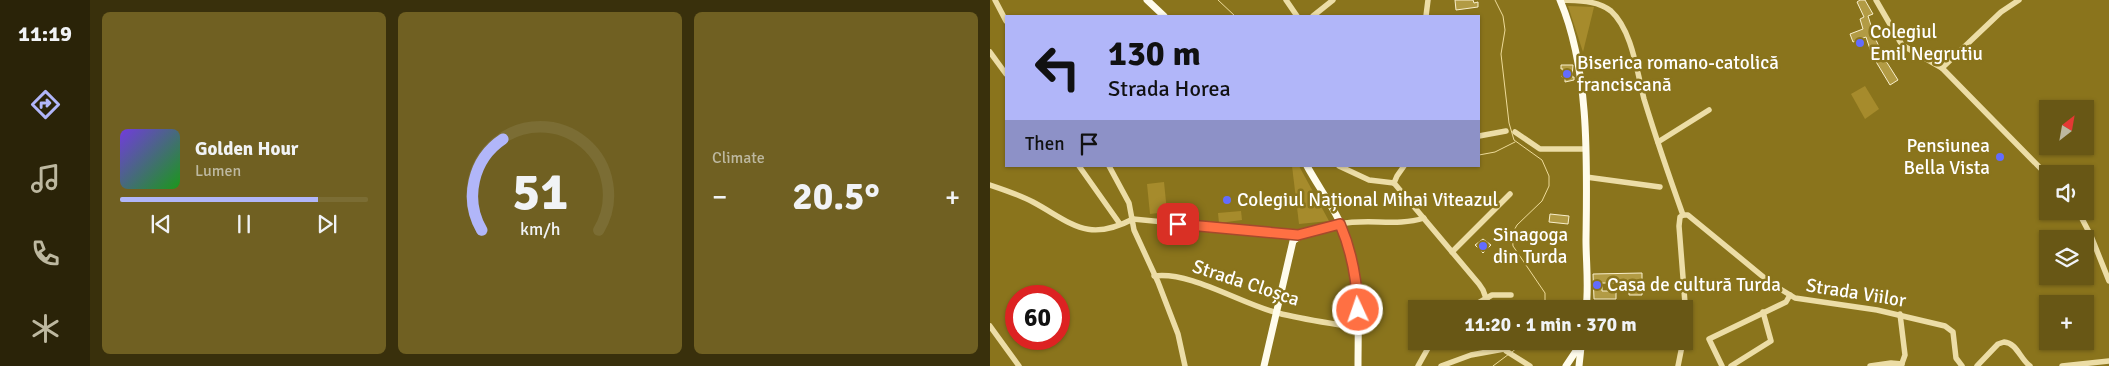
<!DOCTYPE html>
<meta charset="utf-8">
<style>
:root{--surface:#685715;--page:#706022;--text:#f1f3f6;--muted:#bdb8a0;--line:#7b6d34;--accent:#b1b6f9}
body{margin:0;font-family:Signika,sans-serif;background:var(--page);color:var(--text);height:100vh;display:flex;flex-direction:column;font-size:19px;white-space:nowrap}
*{box-sizing:border-box;margin:0}
p{font-size:16px;color:var(--muted)}
.icon{flex:none;width:28px;height:28px;fill:none;stroke:currentColor;stroke-width:2;stroke-linecap:round;stroke-linejoin:round}
.map{position:relative;flex:1;overflow:hidden}
.details{display:flex;flex-direction:column;gap:12px;padding:12px;background:#39300c;width:900px}
.details>*{flex:none}
.banner{position:absolute;left:15px;top:15px;width:475px;height:152px;border-radius:0px;box-shadow:0 1px 4px #0004;background:#b1b6f9;color:#111;overflow:hidden}
.needle{width:32px;rotate:31deg}
.buttons{position:absolute;left:1049px;top:100px;display:grid;gap:10px}
.buttons a{display:grid;place-items:center;width:55px;height:55px;border-radius:0px;background:var(--surface);box-shadow:0 1px 4px #0004;font-size:25px}
.speed{position:absolute;left:15px;top:285px;display:flex;gap:10px;font-size:25px;font-weight:700;text-align:center}
.speed>*{display:grid;place-content:center;width:65px;height:65px;border-radius:50%;background:var(--surface);box-shadow:0 1px 4px #0004;line-height:1}
.speed .limit{border:8px solid #d22;background:#fff;color:#111}
.pin{position:absolute;display:grid;place-items:center;width:42px;height:42px;color:#fff;margin:-21px;border-radius:10px;box-shadow:0 2px 8px #0006}
.me{position:absolute;width:55px;margin:-28px;rotate:357deg;stroke-linejoin:round;filter:drop-shadow(0 0 4px #0008)}
.turn{display:flex;align-items:center;gap:18px;height:105px;padding:0 20px;font-size:22px}
.turn .icon{width:65px;height:65px;stroke-width:2.5}
.turn b{display:block;font-size:35px;line-height:42px}
.then{display:flex;align-items:center;height:48px;padding:0 20px;background:#0003;gap:10px;font-size:19px}
.big{font-size:38px;font-weight:700;line-height:1.1}
.details .widget{flex:1;display:flex;flex-direction:column;justify-content:center;gap:8px;min-width:0;padding:0 18px;border-radius:8px;background:var(--page)}
.details .dial{align-items:center;gap:0}
.dial svg{height:130px;overflow:visible;fill:none;stroke:var(--line);stroke-width:7;stroke-linecap:round;text-anchor:middle}
.dial text{fill:var(--text);stroke:none}
.song{display:flex;align-items:center;gap:15px}
.cover{width:60px;height:60px;border-radius:8px;background:linear-gradient(135deg,hsl(260 70% 55%),hsl(120 70% 35%))}
.played{height:5px;border-radius:2px;background:linear-gradient(90deg,var(--accent) 80%,var(--line) 80%)}
.keys{display:flex;justify-content:space-around;direction:ltr}
.heat{display:flex;justify-content:space-between;align-items:center;font-size:28px;direction:ltr}
.details .tiles{flex:1;display:grid;gap:12px;grid-template-columns:repeat(3,1fr)}
.trip{position:absolute;left:418px;top:300px;width:285px;height:50px;border-radius:0px;background:var(--surface);box-shadow:0 1px 4px #0004;font-weight:700;line-height:50px;text-align:center}
main{display:flex;flex:1;min-height:0}
.menu{display:flex;flex-direction:column;width:90px;justify-content:space-around;align-items:center;background:#2a2308;color:var(--muted)}
.menu .icon{width:35px;height:35px}
.menu .current{color:var(--accent)}
.menu b{font-size:22px;color:var(--text)}
.map>svg:first-child{display:block}
</style>
<main>
<nav class="menu">
<b>11:19</b>
<svg class="icon current" aria-label="directions" viewBox="0 0 24 24"><path d="M12 3l9 9-9 9-9-9zM9 14v-3h6M13 9l2 2-2 2"/></svg>
<svg class="icon" aria-label="music" viewBox="0 0 24 24"><path d="M9 18V5l10-2v13"/><circle cx="6" cy="18" r="3"/><circle cx="16" cy="16" r="3"/></svg>
<svg class="icon" aria-label="phone" viewBox="0 0 24 24"><path d="M5 4h4l2 5-3 2q2 4 5 5l2-3 5 2v4C11 20 4 13 5 4z"/></svg>
<svg class="icon" aria-label="climate" viewBox="0 0 24 24"><path d="M12 3v18M4 7l16 10M4 17L20 7"/></svg>
</nav>
<section class="details">
<div class="tiles">
<div class="widget">
<div class="song"><i class="cover"></i><div><b>Golden Hour</b><p>Lumen</p></div></div>
<div class="played"></div>
<div class="keys"><svg class="icon" aria-label="previous" viewBox="0 0 24 24"><path d="M18 5L8 12l10 7zM5 5v14"/></svg><svg class="icon" aria-label="pause" viewBox="0 0 24 24"><path d="M8 5v14M16 5v14"/></svg><svg class="icon" aria-label="next" viewBox="0 0 24 24"><path d="M6 5l10 7-10 7zM19 5v14"/></svg></div>
</div>
<div class="widget dial"><svg viewBox="0 0 100 80">
<path d="M14 69A42 42 0 1 1 86 69"/>
<path d="M14 69A42 42 0 0 1 27 13" stroke="#b1b6f9"/>
<text x="50" y="56" font-size="32" font-weight="700">51</text>
<text x="50" y="72" font-size="11">km/h</text>
</svg></div>
<div class="widget"><p>Climate</p>
<div class="heat"><a>−</a><b class="big">20.5°</b><a>+</a></div>
</div>
</div>
</section>
<div class="map">
<svg width="1119" height="366" viewBox="0 0 1119 366">
<rect width="100%" height="100%" fill="#8a741c"/>
<g fill="#a68b2c">
<polygon points="578,6 604,7 593,52"/>
<polygon points="875,86 889,109 875,119 861,94"/>
<polygon points="302,166 309,166 339,221 309,224"/>
<polygon points="174,182 177,212 160,214 157,184"/>
<polygon points="251,211 252,220 229,223 228,213"/>
</g>
<g fill="none" stroke-linecap="round" stroke-linejoin="round">
<g stroke="#eedb99" stroke-width="1">
<polyline points="228,0 245,16"/>
<polyline points="505,0 513,16 515,30 511,54 519,123 524,140 552,160 559,176 559,186 552,201 527,225 522,234 523,246 555,293 555,309"/>
<polyline points="489,155 505,152 525,142"/>
<polyline points="522,352 535,341"/>
<polyline points="503,366 519,354"/>
</g>
</g>
<g fill="#b29b44" stroke="#f9efcb">
<polygon points="465,0 483,0 484,3 488,2 488,7 466,10"/>
<polygon points="870,0 875,0 883,14 878,16 885,38 896,61 908,80 900,85 882,55 876,37 863,42 860,34 873,29 870,19 874,17 867,2"/>
<polygon points="571,65 583,65 582,77 584,77 584,80 575,82 575,77 572,77 573,69 571,69"/>
<polygon points="560,214 579,216 578,224 559,222"/>
<polygon points="493,239 501,245 493,253 485,245"/>
<polygon points="652,273 652,295 639,295 639,283 612,283 612,291 626,291 626,299 604,299 603,274"/>
</g>
<g fill="none" stroke-linecap="round" stroke-linejoin="round">
<g stroke="#ecdda6" stroke-width="5.5">
<polyline points="5,0 16,21"/>
<polyline points="296,0 307,16"/>
<path d="M570 0C588 1 607 0 621 11 642 30 647 72 654 99 666 138 679 176 693 215L690 217 689 226 696 316 694 335"/>
<polyline points="886,0 912,45 952,68 1058,176"/>
<polyline points="323,16 343,0"/>
<polyline points="436,16 438,0"/>
<polyline points="0,52 16,74"/>
<polyline points="952,68 1011,12 1029,0"/>
<polyline points="525,132 550,149 596,149"/>
<polyline points="489,136 516,131"/>
<polyline points="668,142 719,110"/>
<polyline points="89,166 130,224"/>
<polyline points="119,166 139,203 144,230 168,282 188,334 195,366"/>
<polyline points="349,166 379,180 404,183"/>
<polyline points="596,177 670,187"/>
<polyline points="404,183 489,284 493,290 500,309"/>
<polyline points="404,183 407,176 414,166"/>
<path d="M0 185C15 190 30 195 43 202 82 223 97 243 143 219"/>
<polyline points="1088,211 1101,236 1119,281"/>
<polyline points="693,215 698,215 782,284 805,298 887,310 955,326 963,332 966,358 972,366"/>
<polyline points="143,219 308,235"/>
<path d="M350 224C378 218 407 227 434 218"/>
<polyline points="462,252 520,194"/>
<path d="M164 276C201 271 251 304 288 313 314 320 342 323 368 328"/>
<polyline points="478,309 502,295 521,295"/>
<polyline points="910,314 915,355 911,366"/>
<polyline points="0,326 29,366"/>
<polyline points="511,341 516,351 540,366"/>
<polyline points="428,366 442,341"/>
<polyline points="451,366 481,355 514,349"/>
<polyline points="688,366 693,341"/>
<polyline points="732,366 719,339 796,302 800,295"/>
<polyline points="741,366 781,341 773,312"/>
<polyline points="880,366 901,363 912,364"/>
<path d="M987 366 1008 344 1014 342C1027 343 1030 359 1040 366"/>
<polyline points="1072,366 1119,361"/>
</g>
<g stroke="#fffcec" stroke-width="7">
<polyline points="157,0 174,16"/>
<path d="M570 0C600 71 597 164 596 240 596 263 599 286 596 309"/>
<path d="M317 166C330 190 349 214 357 240 371 281 368 324 368 366"/>
<polyline points="274,366 303,241 312,234 350,224"/>
<polyline points="576,366 592,342"/>
<polyline points="589,366 591,347"/>
</g>
</g>
<g fill="none" stroke-linecap="round" stroke-linejoin="round">
<defs>
<path id="route" d="M188 224 308 235 350 224C362 252 367 280 368 310"/>
</defs>
<use href="#route" stroke="#a6492c" stroke-width="12"/>
<use href="#route" stroke="#ff7043" stroke-width="9"/>
</g>
<g fill="#636cfd" stroke="#8a741c" stroke-width="2">
<circle cx="870" cy="43" r="5"/>
<circle cx="577" cy="74" r="5"/>
<circle cx="1010" cy="157" r="5"/>
<circle cx="237" cy="200" r="5"/>
<circle cx="493" cy="246" r="5"/>
<circle cx="607" cy="285" r="5"/>
</g>
<g text-anchor="middle" dominant-baseline="central" stroke-width="5" stroke-linejoin="round" paint-order="stroke">
<g font-size="19" fill="#fff" stroke="#8a741c" text-anchor="start">
<text x="880" y="32">Colegiul<tspan x="880" dy="22">Emil Negrutiu</tspan></text>
<text x="587" y="63">Biserica romano-catolică<tspan x="587" dy="22">franciscană</tspan></text>
<text x="1000" y="146" text-anchor="end">Pensiunea<tspan x="1000" dy="22">Bella Vista</tspan></text>
<text x="247" y="200">Colegiul Național Mihai Viteazul</text>
<text x="503" y="235">Sinagoga<tspan x="503" dy="22">din Turda</tspan></text>
<text x="617" y="285">Casa de cultură Turda</text>
</g>
<g font-size="19" fill="#fff" stroke="#8a741c">
<text transform="translate(256 283) rotate(18)">Strada Cloșca</text>
<text transform="translate(866 293) rotate(9)">Strada Viilor</text>
</g>
</g>
</svg>
<div class="buttons">
<a><svg class="needle" viewBox="-14 -14 28 28"><path d="M0-13l5 13h-10z" fill="#e53935"/><path d="M0 13l5-13h-10z" fill="#bdb8a0"/></svg></a>
<a><svg class="icon" aria-label="sound" viewBox="0 0 24 24"><path d="M4 9h4l5-4v14l-5-4H4zM17 9q2 3 0 6"/></svg></a>
<a><svg class="icon" aria-label="layers" viewBox="0 0 24 24"><path d="M12 4l9 5-9 5-9-5zM3 14l9 5 9-5"/></svg></a>
<a>+</a>
</div>
<div class="speed"><div class="limit">60</div></div>
<div class="pin" style="left:188px;top:224px;background:#d93025"><svg class="icon" aria-label="arrive" viewBox="0 0 24 24"><path d="M6 21V4h12l-3 4 3 4H6"/></svg></div>
<svg class="me" style="left:368px;top:310px" viewBox="-20 -20 40 40"><circle r="17" fill="#ff7043" stroke="#fff" stroke-width="3"/><path d="M0-11L8 9 0 5-8 9z" fill="#fff"/></svg>
<div class="trip">11:20 · 1 min · 370 m</div>
<div class="banner">
<div class="turn"><svg class="icon" aria-label="left" viewBox="0 0 24 24"><path d="M17 20v-9H6M10 6l-5 5 5 5"/></svg><div><b>130 m</b>Strada Horea</div></div>
<div class="then">Then<svg class="icon" aria-label="arrive" viewBox="0 0 24 24"><path d="M6 21V4h12l-3 4 3 4H6"/></svg></div>
</div>
</div>
</main>
